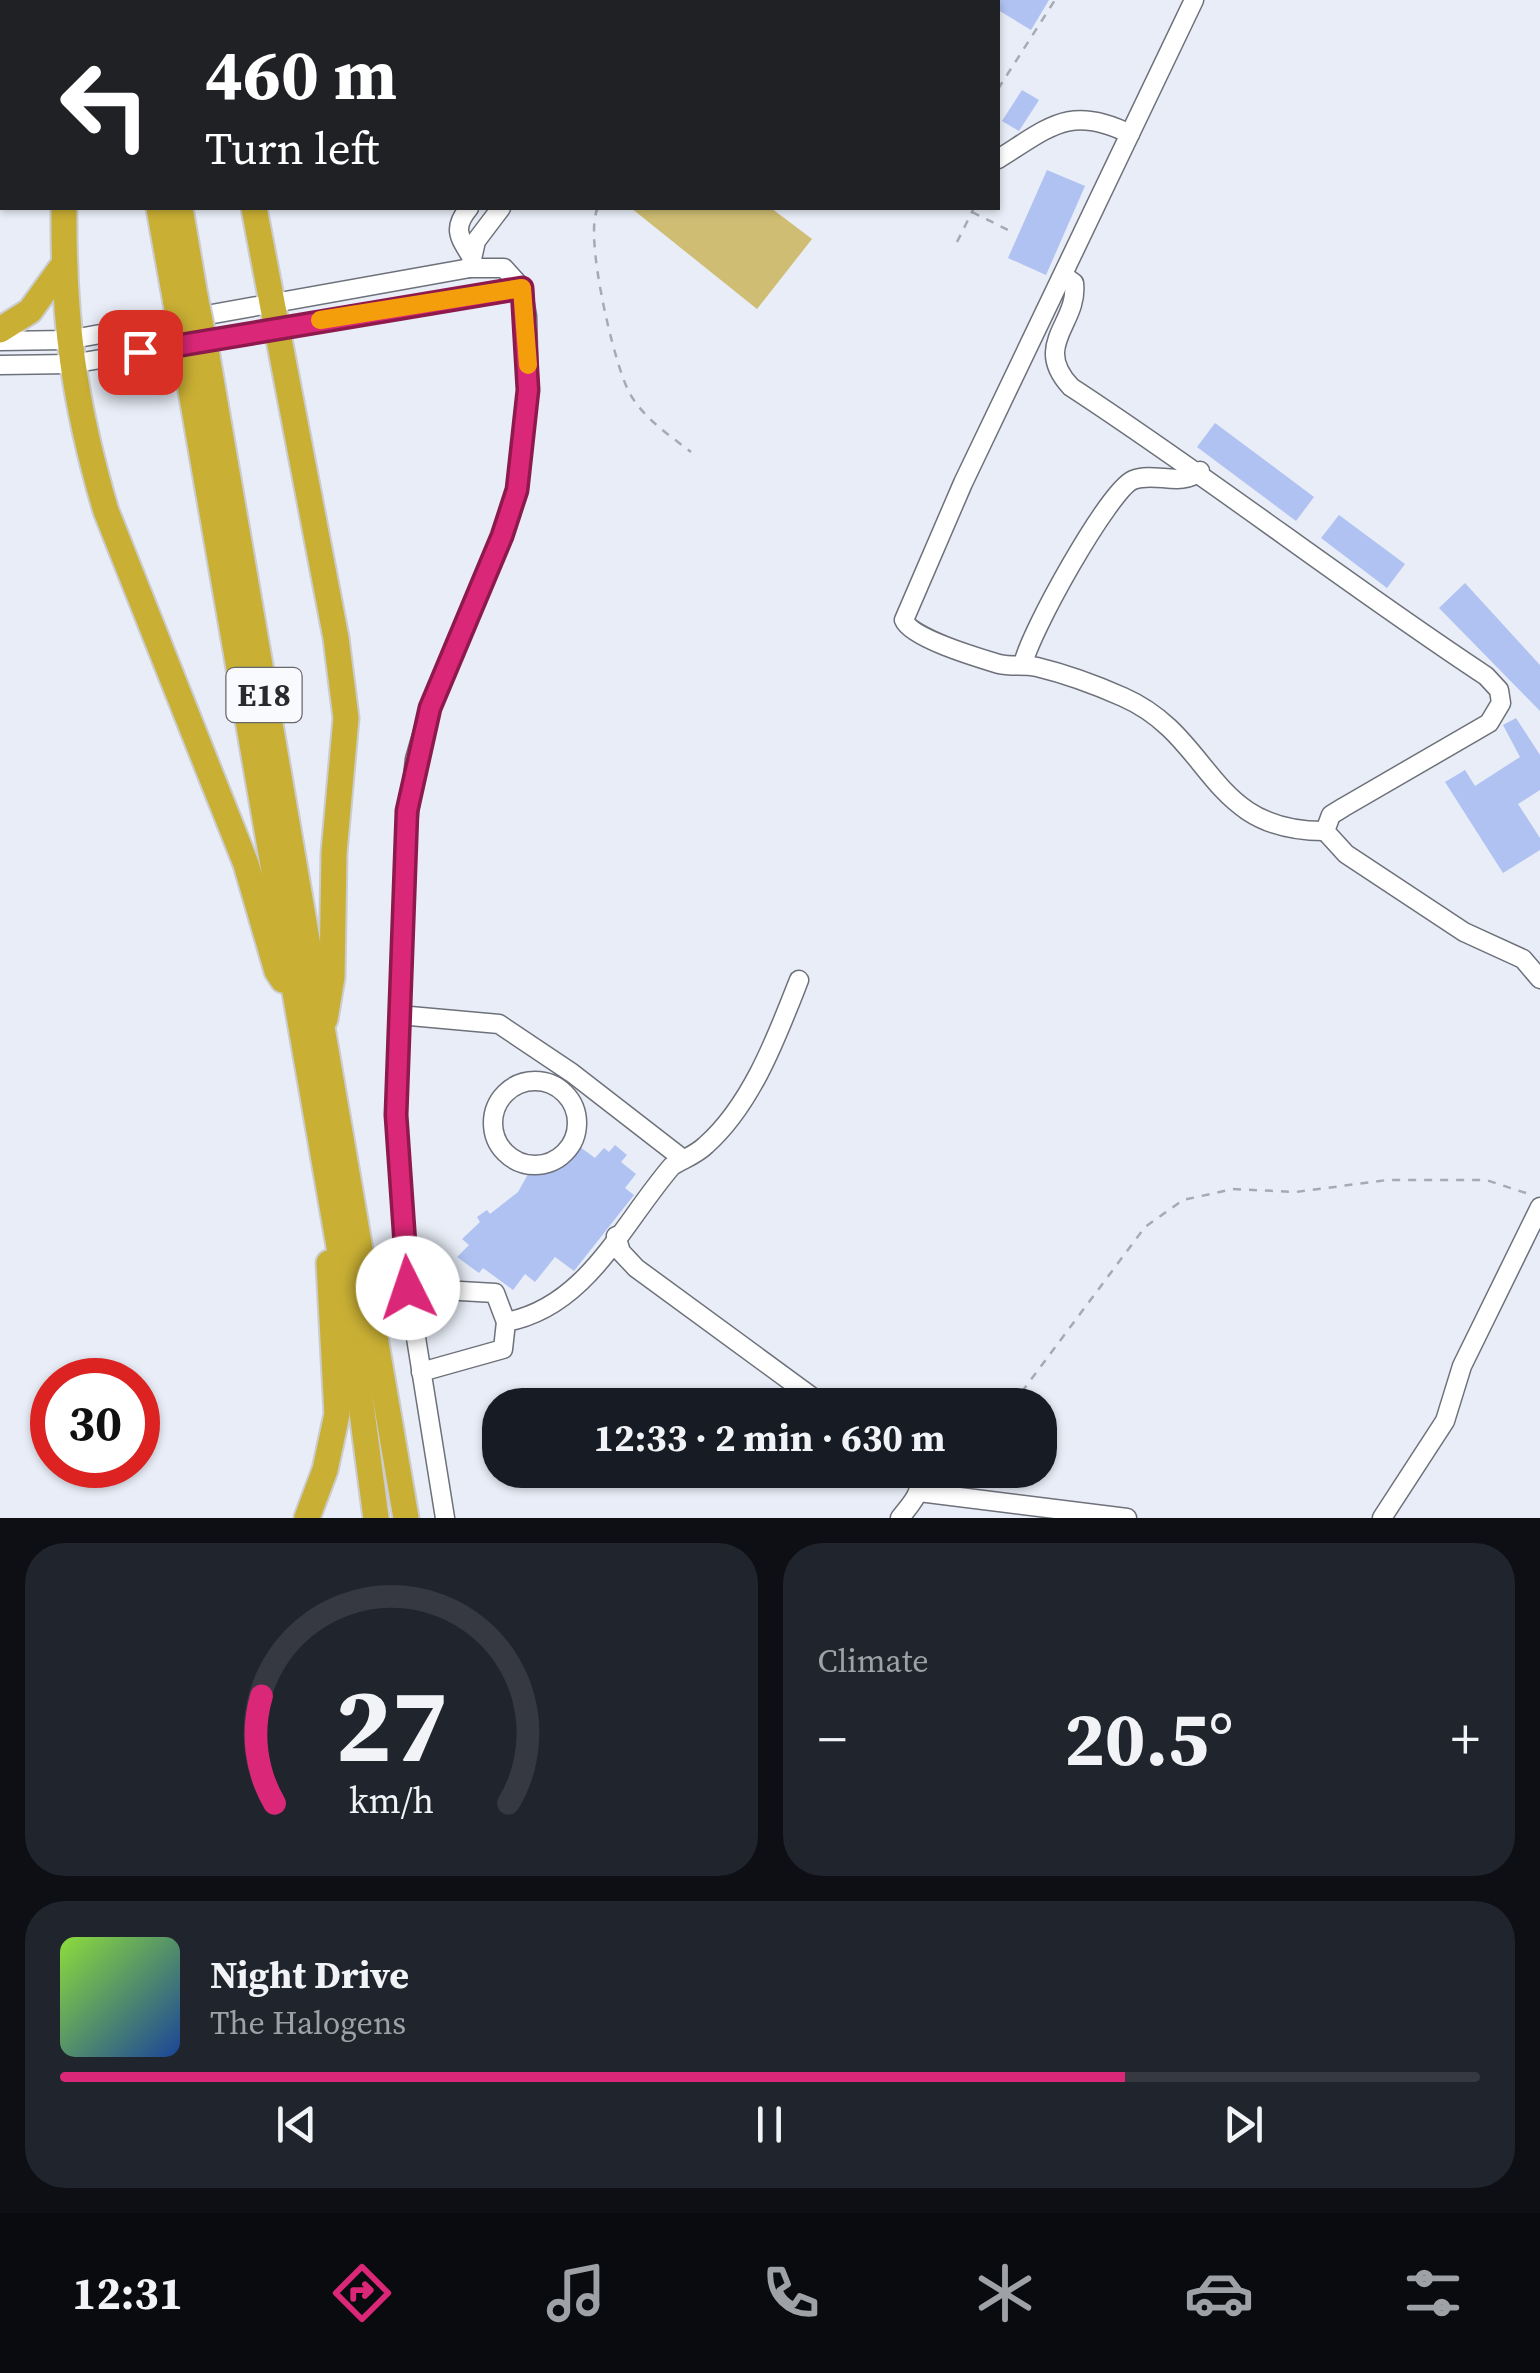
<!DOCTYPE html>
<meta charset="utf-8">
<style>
:root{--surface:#171b24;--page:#20242c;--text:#f1f3f6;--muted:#9ea1a6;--line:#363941;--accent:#db2777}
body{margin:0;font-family:"Source Serif 4",serif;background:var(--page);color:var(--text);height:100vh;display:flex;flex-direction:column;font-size:38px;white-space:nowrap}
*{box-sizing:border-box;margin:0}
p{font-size:32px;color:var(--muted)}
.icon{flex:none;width:55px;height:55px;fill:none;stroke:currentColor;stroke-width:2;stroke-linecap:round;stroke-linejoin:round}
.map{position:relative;height:1518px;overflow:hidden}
.drawer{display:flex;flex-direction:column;gap:25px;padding:25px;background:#0d0f14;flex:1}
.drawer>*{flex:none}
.hud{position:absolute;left:0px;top:0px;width:1000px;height:210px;box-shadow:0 2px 8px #0004;background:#202124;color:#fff;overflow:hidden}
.speed{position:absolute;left:30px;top:1358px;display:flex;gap:20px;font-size:50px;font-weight:700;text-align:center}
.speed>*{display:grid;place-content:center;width:130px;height:130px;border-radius:50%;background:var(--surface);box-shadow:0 2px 8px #0004;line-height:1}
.speed .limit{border:15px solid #d22;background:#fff;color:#111}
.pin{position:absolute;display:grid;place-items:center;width:85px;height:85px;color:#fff;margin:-42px;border-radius:20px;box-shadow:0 5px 15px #0006}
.me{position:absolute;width:110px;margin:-55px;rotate:356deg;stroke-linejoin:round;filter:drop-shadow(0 0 8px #0008)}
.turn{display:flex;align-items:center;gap:35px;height:210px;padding:0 40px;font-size:45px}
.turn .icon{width:130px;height:130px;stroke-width:2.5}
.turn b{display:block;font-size:70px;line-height:85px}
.big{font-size:75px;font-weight:700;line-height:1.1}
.drawer .tile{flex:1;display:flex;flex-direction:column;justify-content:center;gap:15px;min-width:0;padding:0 35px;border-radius:40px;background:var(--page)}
.drawer .dial{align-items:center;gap:0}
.dial svg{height:260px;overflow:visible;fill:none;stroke:var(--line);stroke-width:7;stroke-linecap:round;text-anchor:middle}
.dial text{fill:var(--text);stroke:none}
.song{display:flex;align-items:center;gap:30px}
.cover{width:120px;height:120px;border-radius:15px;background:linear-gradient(135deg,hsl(90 70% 55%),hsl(220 70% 35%))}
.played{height:10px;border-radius:5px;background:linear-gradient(90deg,var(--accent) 75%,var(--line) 75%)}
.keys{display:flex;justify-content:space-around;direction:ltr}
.heat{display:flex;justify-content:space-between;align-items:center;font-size:55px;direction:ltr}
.drawer .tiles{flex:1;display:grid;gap:25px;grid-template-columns:1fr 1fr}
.tile:last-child{grid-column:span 2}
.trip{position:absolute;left:482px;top:1388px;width:575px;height:100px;border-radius:40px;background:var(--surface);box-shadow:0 2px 8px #0004;font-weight:700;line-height:100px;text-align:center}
.tab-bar{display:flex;height:160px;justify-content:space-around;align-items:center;background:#090b0e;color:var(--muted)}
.tab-bar .icon{width:70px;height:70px}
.tab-bar .current{color:var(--accent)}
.tab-bar b{font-size:45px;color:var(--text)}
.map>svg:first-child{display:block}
</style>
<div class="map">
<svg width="1540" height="1518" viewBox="0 0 1540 1518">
<rect width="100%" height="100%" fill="#e8edf7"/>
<polygon fill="#cebd72" points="631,208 771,208 812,239 757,309"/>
<g fill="#afc2f1">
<polygon points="998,0 1049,0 1031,30 998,10"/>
<polygon points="1022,90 1039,100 1019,131 1002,121"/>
<polygon points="1047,170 1085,186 1046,275 1008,258"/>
<polygon points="1215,423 1314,497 1296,521 1197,447"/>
<polygon points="1339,515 1405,564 1387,588 1321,538"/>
<polygon points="1465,583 1540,665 1540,711 1439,608"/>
<polygon points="1516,718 1540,755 1540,790 1518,804 1540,838 1540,850 1503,873 1445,782 1465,770 1475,786 1520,757 1503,725"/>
<polygon points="615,1145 627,1155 621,1162 636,1174 625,1188 634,1195 574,1271 555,1257 535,1282 525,1274 513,1290 483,1268 479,1273 457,1257 469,1245 462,1239 480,1222 477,1217 487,1210 490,1214 518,1192 531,1169 555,1166 580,1147 595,1158 604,1148 609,1152"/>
</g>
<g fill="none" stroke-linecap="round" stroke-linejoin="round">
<defs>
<g id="minor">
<polyline points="696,0 699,2"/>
<path d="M1194 0 963 483 904 620C911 638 979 658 999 664 1011 667 1024 664 1037 667 1066 674 1096 685 1123 697 1214 737 1207 832 1325 831"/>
<polyline points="425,2 428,0"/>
<polyline points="498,2 501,0"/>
<polyline points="681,2 684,0"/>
<polyline points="954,2 955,0"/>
<path d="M998 159C1050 127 1070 104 1130 134"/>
<path d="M469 208C453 227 458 236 471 256"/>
<polyline points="470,268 476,241 501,208"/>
<path d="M1063 275 1074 283C1079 324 1031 344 1071 387 1212 479 1345 583 1486 676L1499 690 1501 703 1489 723 1344 807 1331 815 1325 831 1346 854 1464 932 1523 959 1540 979"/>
<polyline points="0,341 67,340 470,268 504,268 522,288 527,316 529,390 517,490 502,536 430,708 415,759 404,858 396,1115 408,1288 445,1518"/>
<polyline points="0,365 71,364 522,288"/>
<path d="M1023 665C1028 635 1109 490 1133 480 1155 471 1181 488 1200 471"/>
<polyline points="399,1015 499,1024 572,1073 683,1159"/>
<circle cx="535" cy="1123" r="42"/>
<polyline points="616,1236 621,1252 636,1268 823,1405"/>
<polyline points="408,1288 495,1293 506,1322 503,1349 421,1372"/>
<path d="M506 1322C587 1307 622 1224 672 1166 683 1159 696 1155 706 1145 752 1104 777 1036 799 980"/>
<polyline points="919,1492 1127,1518"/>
<path d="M900 1518C912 1502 927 1490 914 1470"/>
<polyline points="1382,1518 1445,1421 1462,1366 1540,1207"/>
</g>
<g id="highway">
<polyline points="62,0 62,2"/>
<polyline points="124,0 124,2"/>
<polyline points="146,0 146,2"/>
<polyline points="201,0 201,2"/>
<path d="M64 208C63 320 74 403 106 511L246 864 277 971 283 980"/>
<polyline points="159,208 176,303"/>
<polyline points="180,208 195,296"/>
<polyline points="254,208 336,638 346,718 334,853 332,977 325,1019"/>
<polyline points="0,330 30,311 64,264"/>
<polyline points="185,356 344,1275 376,1518"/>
<polyline points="207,356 406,1518"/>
<polyline points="307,1518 325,1470 337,1414 329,1263"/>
</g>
</defs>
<use href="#minor" stroke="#6d717a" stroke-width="21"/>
<use href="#highway" stroke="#cbcccd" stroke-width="29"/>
<g stroke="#a6aab2" stroke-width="2.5" stroke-dasharray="8 8" stroke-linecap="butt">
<polyline points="998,89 1055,0"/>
<path d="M598 208C583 233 614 364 629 392 643 418 668 434 691 452"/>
<polyline points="972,212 1008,230"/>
<polyline points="957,242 974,208"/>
<polyline points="1012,1405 1145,1227 1183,1200 1233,1189 1296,1192 1387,1180 1486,1180 1529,1194"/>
<polyline points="944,1479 961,1470"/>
</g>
<use href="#minor" stroke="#fff" stroke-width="18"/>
<use href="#highway" stroke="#c9af34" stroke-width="25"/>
<defs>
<g id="highway-bridge">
<polyline points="195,296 207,356"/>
<polyline points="176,303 185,356"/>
</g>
</defs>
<use href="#highway-bridge" stroke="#cbcccd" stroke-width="29" stroke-linecap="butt"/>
<use href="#highway-bridge" stroke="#c9af34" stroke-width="25"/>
</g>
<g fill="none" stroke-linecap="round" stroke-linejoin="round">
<defs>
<polyline id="route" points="140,352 522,288 528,390 517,490 502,536 430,708 407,811 396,1115 408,1288"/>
</defs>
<use href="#route" stroke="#8e194d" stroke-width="25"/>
<use href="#route" stroke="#db2777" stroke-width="18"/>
<polyline stroke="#f59e0b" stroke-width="18" points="320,320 522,288 528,365"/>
</g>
<g text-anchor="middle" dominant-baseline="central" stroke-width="8" stroke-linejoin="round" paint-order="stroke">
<rect fill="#f8fafe" stroke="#66686c" stroke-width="2.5" x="226.5" y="668" width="75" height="54" rx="8"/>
<g font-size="32" font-weight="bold" fill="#282a2e">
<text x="264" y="695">E18</text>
</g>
</g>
</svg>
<div class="speed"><div class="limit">30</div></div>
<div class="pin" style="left:140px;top:352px;background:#d93025"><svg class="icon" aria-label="arrive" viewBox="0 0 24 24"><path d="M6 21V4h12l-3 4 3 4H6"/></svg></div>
<svg class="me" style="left:408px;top:1288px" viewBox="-20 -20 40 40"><circle r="19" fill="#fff"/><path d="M0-13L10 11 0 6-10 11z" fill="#db2777"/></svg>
<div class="trip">12:33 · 2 min · 630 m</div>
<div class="hud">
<div class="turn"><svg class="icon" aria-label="left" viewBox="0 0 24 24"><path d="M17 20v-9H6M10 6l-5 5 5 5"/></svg><div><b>460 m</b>Turn left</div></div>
</div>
</div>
<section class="drawer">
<div class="tiles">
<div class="tile dial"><svg viewBox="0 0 100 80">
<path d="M14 69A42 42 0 1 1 86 69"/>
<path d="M14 69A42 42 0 0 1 10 36" stroke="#db2777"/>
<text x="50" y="56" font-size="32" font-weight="700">27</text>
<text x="50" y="72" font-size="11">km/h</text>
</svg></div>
<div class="tile"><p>Climate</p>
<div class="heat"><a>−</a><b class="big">20.5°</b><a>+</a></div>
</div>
<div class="tile">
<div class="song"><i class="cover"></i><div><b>Night Drive</b><p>The Halogens</p></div></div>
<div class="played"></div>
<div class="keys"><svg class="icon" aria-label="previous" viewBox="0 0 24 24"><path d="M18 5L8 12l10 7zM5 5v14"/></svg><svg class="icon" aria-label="pause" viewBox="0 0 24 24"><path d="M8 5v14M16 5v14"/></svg><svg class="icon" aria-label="next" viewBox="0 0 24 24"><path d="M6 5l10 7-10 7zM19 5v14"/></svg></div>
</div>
</div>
</section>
<nav class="tab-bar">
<b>12:31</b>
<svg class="icon current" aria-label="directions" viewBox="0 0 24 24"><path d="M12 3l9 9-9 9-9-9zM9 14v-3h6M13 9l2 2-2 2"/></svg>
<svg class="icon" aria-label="music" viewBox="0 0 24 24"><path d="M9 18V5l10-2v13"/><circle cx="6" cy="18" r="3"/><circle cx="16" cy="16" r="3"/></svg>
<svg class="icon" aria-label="phone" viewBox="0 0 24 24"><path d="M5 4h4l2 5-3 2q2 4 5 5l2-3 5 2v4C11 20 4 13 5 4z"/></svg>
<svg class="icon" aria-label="climate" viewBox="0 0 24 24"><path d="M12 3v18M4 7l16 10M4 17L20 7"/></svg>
<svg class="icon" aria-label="car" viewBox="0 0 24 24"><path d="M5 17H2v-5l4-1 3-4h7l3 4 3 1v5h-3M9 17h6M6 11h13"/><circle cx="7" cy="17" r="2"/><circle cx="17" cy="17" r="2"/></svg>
<svg class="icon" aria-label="filters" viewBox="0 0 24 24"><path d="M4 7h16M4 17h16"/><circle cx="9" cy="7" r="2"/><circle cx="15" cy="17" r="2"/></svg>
</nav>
